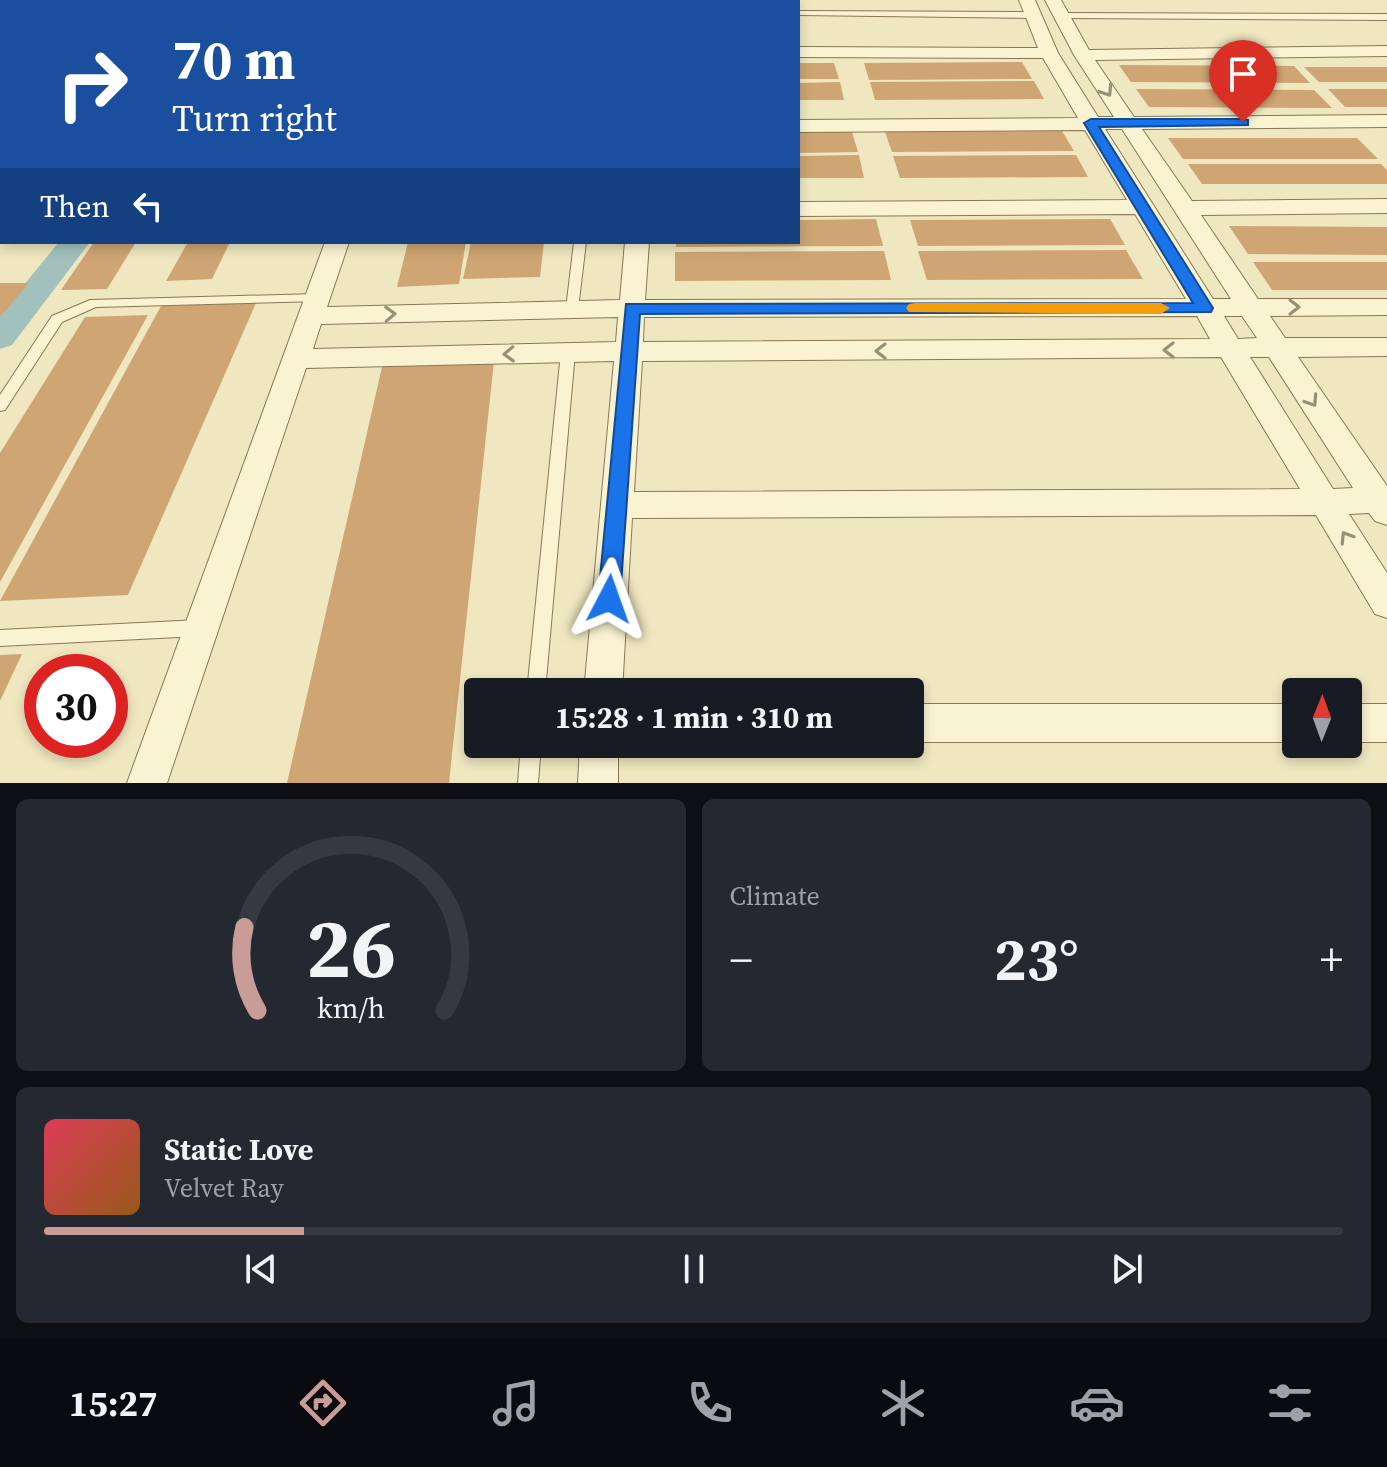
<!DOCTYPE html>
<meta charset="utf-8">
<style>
:root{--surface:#171b24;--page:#242831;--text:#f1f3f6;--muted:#9ea1a6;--line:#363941;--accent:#c99c98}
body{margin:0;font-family:"Source Serif 4",serif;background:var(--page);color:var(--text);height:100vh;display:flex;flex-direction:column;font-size:30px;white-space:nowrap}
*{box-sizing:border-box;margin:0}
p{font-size:26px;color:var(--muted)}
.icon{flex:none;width:44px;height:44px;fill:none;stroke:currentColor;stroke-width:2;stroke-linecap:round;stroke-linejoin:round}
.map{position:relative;height:783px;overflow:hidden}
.side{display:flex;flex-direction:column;gap:16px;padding:16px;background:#0d0f14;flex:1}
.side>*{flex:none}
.hud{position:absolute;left:0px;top:0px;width:800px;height:244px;box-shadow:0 4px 12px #0003;background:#1a4fa0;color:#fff;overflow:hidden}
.needle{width:52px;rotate:1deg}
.buttons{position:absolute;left:1282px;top:678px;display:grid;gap:16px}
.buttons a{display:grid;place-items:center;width:80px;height:80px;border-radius:8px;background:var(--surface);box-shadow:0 4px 12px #0003;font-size:40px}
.speed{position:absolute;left:24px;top:654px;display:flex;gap:16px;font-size:40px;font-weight:700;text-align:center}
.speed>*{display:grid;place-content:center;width:104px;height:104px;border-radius:50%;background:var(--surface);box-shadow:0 4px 12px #0003;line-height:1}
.speed .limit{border:12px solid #d22;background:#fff;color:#111}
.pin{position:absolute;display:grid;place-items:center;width:68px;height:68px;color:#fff;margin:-82px -34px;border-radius:50% 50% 50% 0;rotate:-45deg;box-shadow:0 0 8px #0007}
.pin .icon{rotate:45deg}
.me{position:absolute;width:88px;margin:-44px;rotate:4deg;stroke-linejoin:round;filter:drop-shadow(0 0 6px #0008)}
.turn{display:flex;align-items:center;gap:28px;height:168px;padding:0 40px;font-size:36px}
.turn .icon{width:104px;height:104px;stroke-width:2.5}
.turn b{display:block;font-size:56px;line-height:68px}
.then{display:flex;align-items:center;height:76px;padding:0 40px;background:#0003;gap:16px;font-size:30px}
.big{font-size:60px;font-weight:700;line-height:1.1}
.side .card{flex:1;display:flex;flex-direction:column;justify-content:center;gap:12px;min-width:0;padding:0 28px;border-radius:12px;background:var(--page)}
.side .dial{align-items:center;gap:0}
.dial svg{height:208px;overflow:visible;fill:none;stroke:var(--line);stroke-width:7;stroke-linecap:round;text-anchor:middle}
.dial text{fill:var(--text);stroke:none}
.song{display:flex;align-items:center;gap:24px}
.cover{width:96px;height:96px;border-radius:12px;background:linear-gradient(135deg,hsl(350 70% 55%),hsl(30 70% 35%))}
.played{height:8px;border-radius:4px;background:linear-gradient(90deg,var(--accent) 20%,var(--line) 20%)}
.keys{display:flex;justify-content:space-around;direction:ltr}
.heat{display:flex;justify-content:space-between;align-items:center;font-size:44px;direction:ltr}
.side .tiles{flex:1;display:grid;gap:16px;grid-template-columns:1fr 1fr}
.card:last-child{grid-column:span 2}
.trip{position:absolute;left:464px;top:678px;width:460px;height:80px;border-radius:8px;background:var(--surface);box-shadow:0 4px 12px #0003;font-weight:700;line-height:80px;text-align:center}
.menu{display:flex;height:128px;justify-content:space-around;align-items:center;background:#090b0e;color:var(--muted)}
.menu .icon{width:56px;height:56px}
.menu .current{color:var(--accent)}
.menu b{font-size:36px;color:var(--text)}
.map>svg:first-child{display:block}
</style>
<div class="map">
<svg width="1387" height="783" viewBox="0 0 1387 783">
<rect width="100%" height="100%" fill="#efe7bf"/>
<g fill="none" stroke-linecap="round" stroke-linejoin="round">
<g fill="#a2c1bc" fill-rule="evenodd">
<polygon points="2,53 2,67 0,68 0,54"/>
<rect x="0" y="209" width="2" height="18"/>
<polygon points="59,242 90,242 12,345 0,349 0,314"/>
</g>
</g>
<g fill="#cfa573">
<polygon points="1022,62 1032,79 869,80 864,63"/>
<polygon points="798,63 834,63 839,79 798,79"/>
<polygon points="1119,65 1294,66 1310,83 1131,82"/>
<polygon points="1304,67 1387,67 1387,82 1319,82"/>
<polygon points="1034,81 1044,99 875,100 870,82"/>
<polygon points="840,82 844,100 798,100 798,83"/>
<polygon points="1136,89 1314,90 1332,108 1149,107"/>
<polygon points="1328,89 1387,89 1387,107 1345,107"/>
<polygon points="1062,131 1074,151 892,152 885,132"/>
<polygon points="798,132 852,132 858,152 798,153"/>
<polygon points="1168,138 1357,138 1378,159 1183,159"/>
<polygon points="859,155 864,178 798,178 798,156"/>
<polygon points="1076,155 1088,177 900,178 893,156"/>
<polygon points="1188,164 1381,164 1387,170 1387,184 1202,184"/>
<polygon points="876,219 883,246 676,247 676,242 798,242 798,220"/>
<polygon points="1110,219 1125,245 918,246 910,220"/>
<polygon points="1229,226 1387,227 1387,255 1248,254"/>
<polygon points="94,242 136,242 107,289 61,290"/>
<polygon points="188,242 230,242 212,279 166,281"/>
<polygon points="408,242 466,242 459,284 397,287"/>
<polygon points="471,242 544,242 540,277 463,279"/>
<polygon points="1126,250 1143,279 927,280 918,251"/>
<polygon points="884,251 891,280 675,281 675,252"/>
<polygon points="1253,262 1387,262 1387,290 1272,290"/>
<polygon points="0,283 29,283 0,317"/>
<polygon points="256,303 128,595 0,601 161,306"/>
<polygon points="148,315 0,582 0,453 85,317"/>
<polygon points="494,361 449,783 287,783 382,367"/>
<polygon points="22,654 0,701 0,655"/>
</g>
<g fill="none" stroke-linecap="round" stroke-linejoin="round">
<defs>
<g id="service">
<polygon points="798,11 1034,12 1038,15 1034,18 798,15"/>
<polygon points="1061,13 1387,14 1387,20 1064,18 1060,15"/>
<polygon points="574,242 586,242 578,309 572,313 566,309"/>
<polygon points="317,294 323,298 321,301 96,307 62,322 5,410 0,411 0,395 52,316 90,300"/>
<polygon points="568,347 575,352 545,692 527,692 561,352"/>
<polygon points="199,620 205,622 208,628 205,634 199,636 0,646 0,630"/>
<polygon points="521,744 541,744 538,783 518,783"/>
</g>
<g id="minor">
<path d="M1019 0H1035L1058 53 1098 117H1114L1074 55 1045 0H1061L1089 50 1387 46V56L1095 60 1134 117 1387 115V127L1142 129 1192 201 1387 199V213L1201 215 1258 299H1387V315L1270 316 1285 338H1387V356L1298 357 1387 486V525L1375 521 1369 513 1349 514 1387 573V618L1375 614 1316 515 632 518 622 692H584L614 361 306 368 167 783H127L325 242H349L327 307 620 300 625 242H649L645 300 1186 299 1135 214 798 216V202L1127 200 1085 130 798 132V120L1078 118 1043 58 798 57V47L1038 48ZM1105 129H1122L1231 299H1213ZM1197 316 1210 339 643 342 644 317ZM1224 316H1242L1257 338 1238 339ZM618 317 616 342 313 349 321 324ZM1221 357 1300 489 634 492 642 361ZM1250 357H1269L1353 488 1333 489Z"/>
<rect x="910" y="704" width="386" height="38"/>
<rect x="1348" y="704" width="39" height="38"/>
<polygon points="580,744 618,744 618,783 578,783"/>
</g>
</defs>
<use href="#service" stroke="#887757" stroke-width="2"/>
<use href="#minor" stroke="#887757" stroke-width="2"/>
<use href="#service" fill="#faf3d2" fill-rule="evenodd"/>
<use href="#minor" fill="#faf3d2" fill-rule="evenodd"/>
</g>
<defs><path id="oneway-chevron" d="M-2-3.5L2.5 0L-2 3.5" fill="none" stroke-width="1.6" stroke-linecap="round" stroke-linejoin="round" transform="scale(2)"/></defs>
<g stroke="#989077">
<use href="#oneway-chevron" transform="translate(1107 91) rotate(57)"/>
<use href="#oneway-chevron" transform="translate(1294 307)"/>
<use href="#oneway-chevron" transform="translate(390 314) rotate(-2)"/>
<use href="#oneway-chevron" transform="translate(1169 350) rotate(180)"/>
<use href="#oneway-chevron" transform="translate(881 351) rotate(180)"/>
<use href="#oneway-chevron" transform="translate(509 354) rotate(178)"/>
<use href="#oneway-chevron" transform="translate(1312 401) rotate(57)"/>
<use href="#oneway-chevron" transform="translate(1346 537) rotate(-122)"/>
</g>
<polygon fill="#1a73e8" stroke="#114b97" stroke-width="2" points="1243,119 1248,120 1248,125 1099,127 1213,308 1211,312 640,314 620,599 617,606 609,609 601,606 598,599 626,304 1193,303 1084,123 1091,119"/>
<polygon fill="#f59e0b" points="915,303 1161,303 1170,308 1161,314 909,312 906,308 909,304"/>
</svg>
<div class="buttons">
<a><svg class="needle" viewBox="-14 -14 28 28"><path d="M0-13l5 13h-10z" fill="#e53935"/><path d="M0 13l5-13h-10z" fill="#9ea1a6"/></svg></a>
</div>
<div class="speed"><div class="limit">30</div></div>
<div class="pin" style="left:1243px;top:122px;background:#d93025"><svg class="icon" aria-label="arrive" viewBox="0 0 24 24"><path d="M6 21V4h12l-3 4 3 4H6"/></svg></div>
<svg class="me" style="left:609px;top:599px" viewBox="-20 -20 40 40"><path d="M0-17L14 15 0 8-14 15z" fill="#1a73e8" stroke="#fff" stroke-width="4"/></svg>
<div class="trip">15:28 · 1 min · 310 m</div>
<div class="hud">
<div class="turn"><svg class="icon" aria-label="right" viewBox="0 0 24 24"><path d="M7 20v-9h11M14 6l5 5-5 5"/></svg><div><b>70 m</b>Turn right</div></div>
<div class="then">Then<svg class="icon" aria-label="left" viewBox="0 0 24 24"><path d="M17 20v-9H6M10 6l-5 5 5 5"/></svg></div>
</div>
</div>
<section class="side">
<div class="tiles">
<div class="card dial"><svg viewBox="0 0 100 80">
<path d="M14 69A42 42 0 1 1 86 69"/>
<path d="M14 69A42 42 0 0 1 9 37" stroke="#c99c98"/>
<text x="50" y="56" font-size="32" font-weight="700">26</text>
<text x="50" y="72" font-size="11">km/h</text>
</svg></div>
<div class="card"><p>Climate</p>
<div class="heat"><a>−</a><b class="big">23°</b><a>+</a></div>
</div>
<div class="card">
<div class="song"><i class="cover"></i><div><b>Static Love</b><p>Velvet Ray</p></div></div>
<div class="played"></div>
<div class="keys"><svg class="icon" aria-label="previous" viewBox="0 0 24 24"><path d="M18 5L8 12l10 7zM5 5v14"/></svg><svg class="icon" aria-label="pause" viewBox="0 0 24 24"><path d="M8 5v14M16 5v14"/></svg><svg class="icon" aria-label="next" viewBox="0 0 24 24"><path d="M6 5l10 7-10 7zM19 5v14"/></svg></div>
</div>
</div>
</section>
<nav class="menu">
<b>15:27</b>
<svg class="icon current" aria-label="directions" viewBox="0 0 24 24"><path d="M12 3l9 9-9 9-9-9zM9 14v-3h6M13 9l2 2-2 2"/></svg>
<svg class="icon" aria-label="music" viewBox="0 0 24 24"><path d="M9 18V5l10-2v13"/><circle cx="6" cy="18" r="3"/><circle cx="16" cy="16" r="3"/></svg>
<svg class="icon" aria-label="phone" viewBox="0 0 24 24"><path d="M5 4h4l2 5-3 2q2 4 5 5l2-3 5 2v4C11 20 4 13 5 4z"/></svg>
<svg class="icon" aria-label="climate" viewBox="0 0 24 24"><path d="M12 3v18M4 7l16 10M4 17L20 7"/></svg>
<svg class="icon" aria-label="car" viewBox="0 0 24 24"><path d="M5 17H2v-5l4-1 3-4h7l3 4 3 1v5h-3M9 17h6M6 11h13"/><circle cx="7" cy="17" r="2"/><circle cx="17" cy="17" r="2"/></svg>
<svg class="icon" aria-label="filters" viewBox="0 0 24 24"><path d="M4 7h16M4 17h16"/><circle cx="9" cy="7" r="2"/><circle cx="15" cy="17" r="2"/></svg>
</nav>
